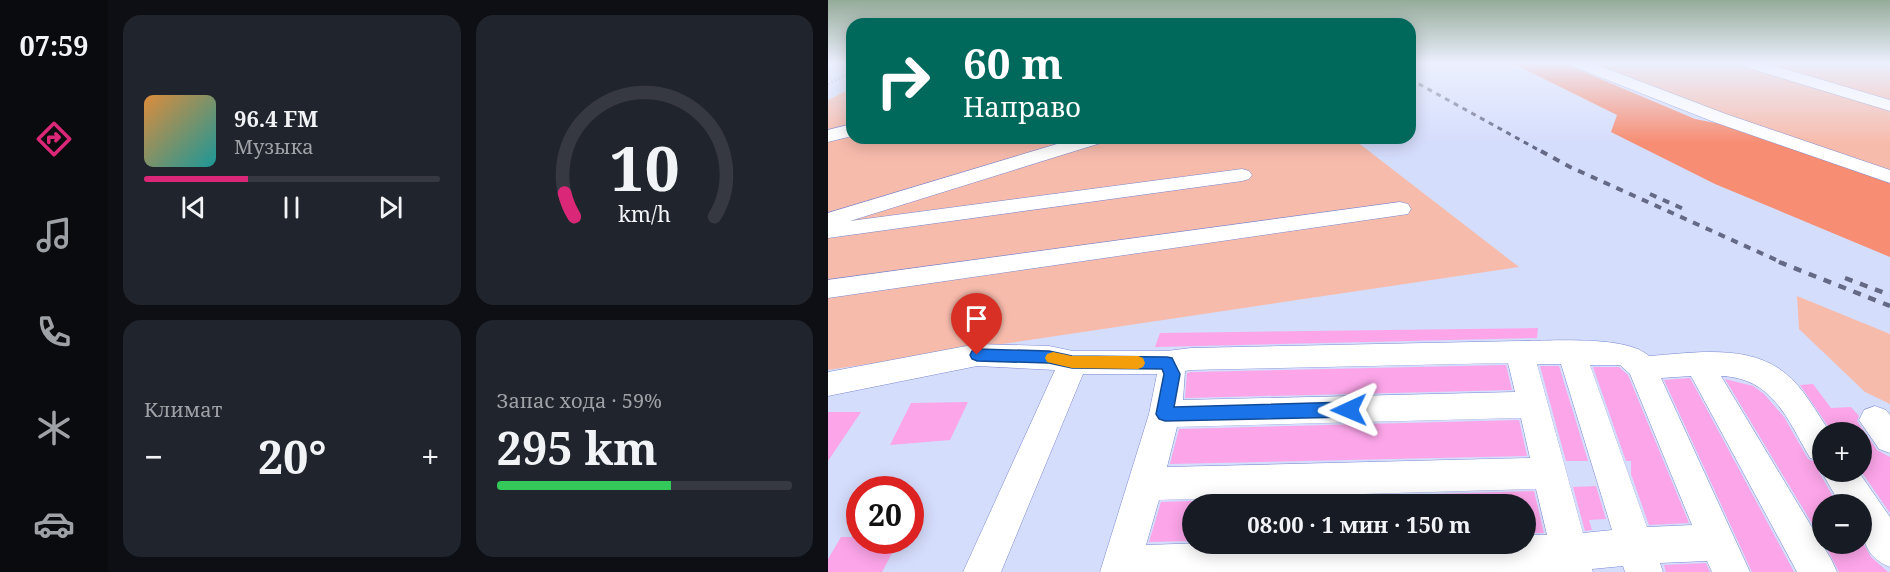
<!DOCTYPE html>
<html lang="ru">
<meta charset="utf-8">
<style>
:root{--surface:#171b24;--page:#20242c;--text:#f1f3f6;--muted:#9ea1a6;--line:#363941;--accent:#db2777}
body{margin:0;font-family:"Noto Serif",serif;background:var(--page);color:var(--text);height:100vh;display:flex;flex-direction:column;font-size:22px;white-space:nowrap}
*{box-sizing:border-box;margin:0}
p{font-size:20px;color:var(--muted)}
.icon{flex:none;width:33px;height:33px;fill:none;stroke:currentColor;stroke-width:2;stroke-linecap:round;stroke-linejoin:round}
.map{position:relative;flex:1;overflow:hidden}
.sheet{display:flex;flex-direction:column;gap:15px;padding:15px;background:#0d0f14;width:720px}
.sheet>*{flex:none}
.banner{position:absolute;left:18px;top:18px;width:570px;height:126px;border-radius:18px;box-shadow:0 3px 15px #0003;background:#00695c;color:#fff;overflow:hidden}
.buttons{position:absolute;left:984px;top:422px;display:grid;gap:12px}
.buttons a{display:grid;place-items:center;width:60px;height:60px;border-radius:50%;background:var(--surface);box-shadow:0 3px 15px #0003;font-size:30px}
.speed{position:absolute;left:18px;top:476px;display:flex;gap:12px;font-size:30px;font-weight:700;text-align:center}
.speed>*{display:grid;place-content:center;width:78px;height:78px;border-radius:50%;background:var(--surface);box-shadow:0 3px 15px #0003;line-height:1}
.speed .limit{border:9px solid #d22;background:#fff;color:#111}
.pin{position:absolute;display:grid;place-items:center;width:51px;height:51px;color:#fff;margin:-62px -26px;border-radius:50% 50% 50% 0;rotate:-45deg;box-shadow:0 0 6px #0007}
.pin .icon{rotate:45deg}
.me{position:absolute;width:66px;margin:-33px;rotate:269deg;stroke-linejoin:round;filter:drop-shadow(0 0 4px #0008)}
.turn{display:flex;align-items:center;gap:21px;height:126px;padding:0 18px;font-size:27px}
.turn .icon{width:78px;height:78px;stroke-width:2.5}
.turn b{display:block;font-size:42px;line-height:51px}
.big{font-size:45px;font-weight:700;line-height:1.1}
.sheet .tile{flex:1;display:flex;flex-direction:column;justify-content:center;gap:9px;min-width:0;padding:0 21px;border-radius:18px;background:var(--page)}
.sheet .dial{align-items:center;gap:0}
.dial svg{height:156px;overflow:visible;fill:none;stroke:var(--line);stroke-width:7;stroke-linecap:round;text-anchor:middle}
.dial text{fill:var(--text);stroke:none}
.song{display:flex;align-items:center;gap:18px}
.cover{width:72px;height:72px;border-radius:9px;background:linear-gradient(135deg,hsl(30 70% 55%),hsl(180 70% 35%))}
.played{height:6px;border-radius:3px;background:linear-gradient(90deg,var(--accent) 35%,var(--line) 35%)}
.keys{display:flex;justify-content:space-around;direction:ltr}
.heat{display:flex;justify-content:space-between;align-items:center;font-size:33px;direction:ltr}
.charge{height:9px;border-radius:4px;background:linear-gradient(90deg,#34c759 59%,var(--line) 0)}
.sheet .tiles{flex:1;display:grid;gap:15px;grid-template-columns:repeat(2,1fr)}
.trip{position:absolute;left:354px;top:494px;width:354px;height:60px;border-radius:30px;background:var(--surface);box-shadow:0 3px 15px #0003;font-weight:700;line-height:60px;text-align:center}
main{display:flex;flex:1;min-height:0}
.tabs{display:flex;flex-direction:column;width:108px;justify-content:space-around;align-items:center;background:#090b0e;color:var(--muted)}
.tabs .icon{width:42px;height:42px}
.tabs .selected{color:var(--accent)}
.tabs b{font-size:27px;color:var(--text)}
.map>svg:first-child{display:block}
</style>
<main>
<nav class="tabs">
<b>07:59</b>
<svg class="icon selected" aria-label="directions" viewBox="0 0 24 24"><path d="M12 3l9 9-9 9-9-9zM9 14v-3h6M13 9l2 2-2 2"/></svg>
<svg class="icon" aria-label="music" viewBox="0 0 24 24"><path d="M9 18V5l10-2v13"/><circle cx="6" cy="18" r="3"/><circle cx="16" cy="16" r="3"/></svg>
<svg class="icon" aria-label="phone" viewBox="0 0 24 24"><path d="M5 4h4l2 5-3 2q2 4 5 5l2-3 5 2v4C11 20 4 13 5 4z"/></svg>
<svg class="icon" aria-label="climate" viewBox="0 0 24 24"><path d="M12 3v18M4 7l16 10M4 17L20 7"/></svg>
<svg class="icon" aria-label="car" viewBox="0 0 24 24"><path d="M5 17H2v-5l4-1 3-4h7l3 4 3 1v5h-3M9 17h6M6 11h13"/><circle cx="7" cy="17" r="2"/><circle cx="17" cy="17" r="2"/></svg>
</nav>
<section class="sheet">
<div class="tiles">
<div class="tile">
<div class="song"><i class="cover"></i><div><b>96.4 FM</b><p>Музыка</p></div></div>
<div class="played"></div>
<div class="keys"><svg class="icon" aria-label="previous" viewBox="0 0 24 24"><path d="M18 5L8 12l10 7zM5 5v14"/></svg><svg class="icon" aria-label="pause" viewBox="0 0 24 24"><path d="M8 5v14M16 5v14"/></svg><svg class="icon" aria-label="next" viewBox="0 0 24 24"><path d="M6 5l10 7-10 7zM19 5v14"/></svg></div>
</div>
<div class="tile dial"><svg viewBox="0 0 100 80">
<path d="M14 69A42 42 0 1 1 86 69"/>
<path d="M14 69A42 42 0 0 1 9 57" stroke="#db2777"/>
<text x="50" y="56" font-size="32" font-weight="700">10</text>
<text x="50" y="72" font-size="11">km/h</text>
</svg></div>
<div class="tile"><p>Климат</p>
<div class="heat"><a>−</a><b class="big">20°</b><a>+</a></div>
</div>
<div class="tile"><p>Запас хода · 59%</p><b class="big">295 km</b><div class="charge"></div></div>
</div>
</section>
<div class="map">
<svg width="1062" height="572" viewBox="0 0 1062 572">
<rect width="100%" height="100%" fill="#d5ddfc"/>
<g fill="#f7bbac">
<polygon points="746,63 1062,63 1062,181"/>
<polygon points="24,88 24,138 524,138 691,267 0,370 0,100"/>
<polygon points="969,296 1062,334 1062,404 1037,392 971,329"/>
</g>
<polygon fill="#f78d73" points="684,63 735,63 867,119 903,126 1062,178 1062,257 887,184 783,132 789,115"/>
<g fill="#fca5e9">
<polygon points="710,328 709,338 327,347 332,333"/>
<polygon points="678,365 684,390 357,398 359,373 363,372"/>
<polygon points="712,366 731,366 760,461 738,461"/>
<polygon points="765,367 791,367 800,375 861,523 821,525 803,474 803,461 798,461"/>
<polygon points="862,378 966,572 924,572 836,380"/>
<polygon points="897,379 925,386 936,394 956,417 980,459 988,462 992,468 991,472 1009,504 994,504 994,540"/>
<polygon points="985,384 1003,408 1023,407 1031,416 1029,421 1049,450 1062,457 1062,513 1033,471 1034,432 1004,432 972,385"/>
<polygon points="140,402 122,440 62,445 83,403"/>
<polygon points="0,412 33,412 0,461"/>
<polygon points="691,420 699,456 342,464 351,429"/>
<polygon points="768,486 778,519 761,520 764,530 757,531 745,487"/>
<polygon points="706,491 716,533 698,533 698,504 508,504 508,497"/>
<polygon points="364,501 364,541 321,542 333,502"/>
<polygon points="13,537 32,537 32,540 71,540 54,572 0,572 0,559"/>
<polygon points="996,543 1035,543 1043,557 1060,572 1011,572"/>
<polygon points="878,563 882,572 838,572 836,565"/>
</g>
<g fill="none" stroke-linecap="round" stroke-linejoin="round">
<defs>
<g id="minor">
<polygon points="742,63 764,63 898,114 1062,170 1062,183 886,122 744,66"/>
<polygon points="912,63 937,63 1062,100 1062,111 914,66"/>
<polygon points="24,124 24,136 0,142 0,130"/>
<polygon points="249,138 279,138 276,142 22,221 414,169 421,171 424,175 421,179 414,181 0,238 0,213"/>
<polygon points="572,202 580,204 583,209 580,214 0,298 0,280"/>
<path d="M692 341C723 341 799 335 821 356 864 353 920 343 957 373 976 388 988 412 1002 432H994V462L982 458C959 419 945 378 893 376L1003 559 1009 572H969L863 376 833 378 922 572H884L879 561 832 563 835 572H797L795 566 764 569 765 572H272L321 414 329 374H255L173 572H135L227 370 149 366 0 396V372L149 344 221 346 245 351H339L363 348ZM680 363 687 392 355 400 357 371 363 370ZM709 364H733L784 530 755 533ZM762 365H792L802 374 864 525 819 527ZM693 418 702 458 339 467 349 427ZM708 489 719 535H698V543H377L318 545 331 500Z"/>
<polygon points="1047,406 1058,410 1062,415 1062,453 1051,449 1031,420 1036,410"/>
<path d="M994 468V471H1030L1062 517V567C1032 555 1034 532 1034 504H1012L993 471Z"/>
</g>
</defs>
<use href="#minor" stroke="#7c89d1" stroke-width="1"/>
<polyline stroke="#969dbb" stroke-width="2" stroke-dasharray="1 3" stroke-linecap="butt" points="0,84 24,72"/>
<use href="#minor" fill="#fff" fill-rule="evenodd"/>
<polyline stroke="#646a86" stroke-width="3" stroke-dasharray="5 5" stroke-linecap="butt" points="582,79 716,153"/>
<g stroke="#646a86" stroke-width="4" stroke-dasharray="7 7" stroke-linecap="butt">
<polyline points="713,151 742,167 955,263"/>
<polyline points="822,194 860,211"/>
</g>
<g stroke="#646a86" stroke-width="4.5" stroke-dasharray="8 8" stroke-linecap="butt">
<polyline points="951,262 1062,306"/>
<polyline points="1017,278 1062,295"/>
</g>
</g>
<linearGradient id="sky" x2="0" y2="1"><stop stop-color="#95ab99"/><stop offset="0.44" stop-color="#ecf0fe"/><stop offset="1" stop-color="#ecf0fe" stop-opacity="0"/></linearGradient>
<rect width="1062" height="143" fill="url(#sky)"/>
<polygon fill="#1a73e8" stroke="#114b97" stroke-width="1.5" points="149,349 221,351 244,356 339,357 344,358 352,374 346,407 521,402 527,405 529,410 527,414 521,417 337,421 331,419 328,414 336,374 334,369 244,368 221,363 149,361 144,359 142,355 144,351"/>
<polygon fill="#f59e0b" points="225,352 244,356 310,356 315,358 317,363 315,367 310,369 244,368 219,362 217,358 219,354"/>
</svg>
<div class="buttons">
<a>+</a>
<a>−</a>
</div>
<div class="speed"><div class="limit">20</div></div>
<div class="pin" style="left:149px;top:355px;background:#d93025"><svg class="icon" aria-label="arrive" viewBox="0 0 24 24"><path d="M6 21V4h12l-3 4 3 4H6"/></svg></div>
<svg class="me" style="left:521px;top:410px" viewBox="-20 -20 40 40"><path d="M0-17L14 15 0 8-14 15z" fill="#1a73e8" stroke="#fff" stroke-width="4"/></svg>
<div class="trip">08:00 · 1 мин · 150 m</div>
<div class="banner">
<div class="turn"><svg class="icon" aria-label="right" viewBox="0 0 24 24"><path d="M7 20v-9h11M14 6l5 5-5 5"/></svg><div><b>60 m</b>Направо</div></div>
</div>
</div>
</main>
